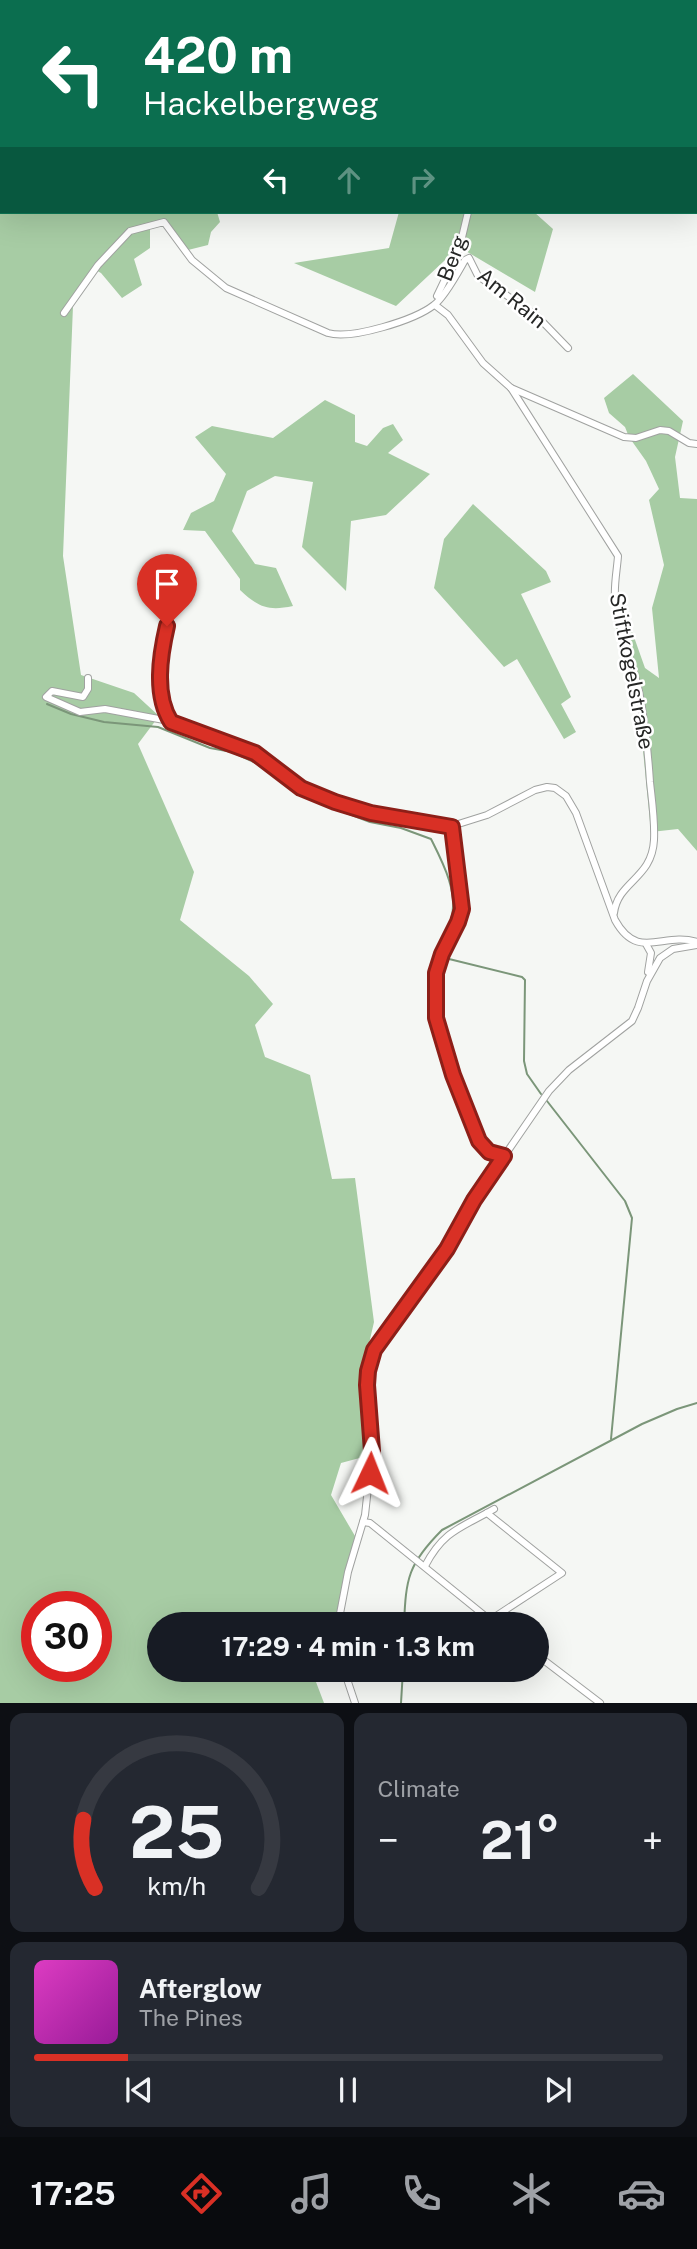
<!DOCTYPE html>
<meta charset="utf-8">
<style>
:root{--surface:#171b24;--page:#242831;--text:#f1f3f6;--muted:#9ea1a6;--line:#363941;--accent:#d93025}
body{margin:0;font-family:"Public Sans",sans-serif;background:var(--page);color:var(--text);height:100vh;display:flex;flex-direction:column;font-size:26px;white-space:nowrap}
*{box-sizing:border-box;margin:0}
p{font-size:23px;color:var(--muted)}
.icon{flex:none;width:38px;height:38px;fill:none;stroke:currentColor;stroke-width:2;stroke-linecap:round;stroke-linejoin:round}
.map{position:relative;height:1703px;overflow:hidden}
.panel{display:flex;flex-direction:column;gap:10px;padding:10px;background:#0d0f14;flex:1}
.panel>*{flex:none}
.banner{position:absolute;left:0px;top:0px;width:698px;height:214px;box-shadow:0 7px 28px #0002;background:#0b6e4f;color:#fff;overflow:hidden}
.speed{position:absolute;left:21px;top:1591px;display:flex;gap:14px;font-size:35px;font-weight:700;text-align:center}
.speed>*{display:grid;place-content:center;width:91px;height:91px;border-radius:50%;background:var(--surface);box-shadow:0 7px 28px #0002;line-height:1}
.speed .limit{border:10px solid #d22;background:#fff;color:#111}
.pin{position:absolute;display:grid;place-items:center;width:60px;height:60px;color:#fff;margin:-72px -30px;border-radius:50% 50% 50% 0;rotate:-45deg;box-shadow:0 0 7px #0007}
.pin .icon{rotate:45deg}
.me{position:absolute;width:77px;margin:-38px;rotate:2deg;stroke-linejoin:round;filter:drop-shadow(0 0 5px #0008)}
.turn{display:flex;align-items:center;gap:24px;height:147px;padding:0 28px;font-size:32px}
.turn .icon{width:91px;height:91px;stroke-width:2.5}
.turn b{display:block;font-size:49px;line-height:60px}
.lanes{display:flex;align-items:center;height:66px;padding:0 28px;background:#0003;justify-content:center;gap:35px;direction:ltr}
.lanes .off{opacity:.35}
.big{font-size:52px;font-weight:700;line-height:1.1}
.panel .widget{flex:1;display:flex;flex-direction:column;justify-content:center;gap:10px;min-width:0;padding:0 24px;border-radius:14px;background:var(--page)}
.panel .dial{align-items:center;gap:0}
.dial svg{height:182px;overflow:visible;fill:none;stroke:var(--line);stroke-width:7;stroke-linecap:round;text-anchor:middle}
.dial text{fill:var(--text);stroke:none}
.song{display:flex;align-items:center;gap:21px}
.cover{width:84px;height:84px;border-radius:10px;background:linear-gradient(135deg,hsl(310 70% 55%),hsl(300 70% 35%))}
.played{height:7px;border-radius:4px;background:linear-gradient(90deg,var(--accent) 15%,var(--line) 15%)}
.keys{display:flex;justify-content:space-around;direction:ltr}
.heat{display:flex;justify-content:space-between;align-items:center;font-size:38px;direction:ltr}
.panel .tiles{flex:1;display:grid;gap:10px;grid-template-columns:1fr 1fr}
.widget:last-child{grid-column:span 2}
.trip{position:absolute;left:147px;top:1612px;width:402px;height:70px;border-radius:35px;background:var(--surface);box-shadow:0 7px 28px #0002;font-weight:700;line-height:70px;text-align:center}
.menu{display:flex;height:112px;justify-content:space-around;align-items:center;background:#090b0e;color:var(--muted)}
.menu .icon{width:49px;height:49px}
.menu .on{color:var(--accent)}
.menu b{font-size:32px;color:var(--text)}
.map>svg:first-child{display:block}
</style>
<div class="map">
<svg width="697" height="1703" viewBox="0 0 697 1703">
<rect width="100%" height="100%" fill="#f5f7f4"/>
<g fill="#a7cca4" fill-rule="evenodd">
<path d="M0 0H289V2H2V212H217L220 222 211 232 208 245 188 250 167 220 150 223V248L134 259 142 285 122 298 101 273 92 268 78 293 73 306 63 556 81 675 134 693 159 716 138 744 194 872 180 920 249 976 273 1004 255 1025 265 1057 310 1075 332 1179 355 1178 374 1322 365 1361 367 1456 341 1463 331 1495 355 1536 338 1624H159V1670H323L316 1682 324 1703H0ZM37 1606H96V1666H37Z"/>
<polygon points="399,212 534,212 553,229 535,292 459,247 396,306 294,263 389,248"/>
<polygon points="633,374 683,421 675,457 680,498 697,499 697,851 678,829 651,832 638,699 611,612 623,606 645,668 659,678 652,608 664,565 649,500 659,489 646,461 629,437 625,427 609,413 604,398"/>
<path d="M325 400 355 415V442L367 446 383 428 393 424 403 440 388 453 430 474 386 515 351 521 346 591 302 547 313 482 275 476 247 491 232 531 255 564 276 568 293 606C269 611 259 608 240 590V579L205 531 183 530 191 513 214 501 226 474 195 437 212 426 273 438Z"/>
<polygon points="473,504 546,571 551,582 521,594 571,697 561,704 576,732 564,739 517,659 504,667 434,588 444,539"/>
</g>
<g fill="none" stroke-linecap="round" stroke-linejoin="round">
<g stroke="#7b9679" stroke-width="2">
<path d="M47 704 71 714 104 722 158 727 210 748 232 752 258 764 307 798 370 822 401 828 431 839C443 863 459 893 451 920 448 932 439 945 438 956"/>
<polyline points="445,958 522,977 525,980 524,1061 527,1074 541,1094"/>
<polyline points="547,1101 625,1201 632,1218 611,1439"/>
<path d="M404 1624C406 1578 408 1564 442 1530L642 1424 677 1409 697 1403"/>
<polyline points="401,1703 403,1670"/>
</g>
<defs>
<g id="minor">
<polyline points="541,0 544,2"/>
<polyline points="696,47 697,47"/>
<polyline points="437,296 459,250 468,212"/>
<path d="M435 305 448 315 483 363 511 388 618 556C617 570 614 584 615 598 618 629 632 661 639 691 645 721 648 752 650 782 652 801 655 821 654 840 652 879 618 881 614 913"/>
<path d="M64 313 98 265 130 231 164 222 192 260 226 288 328 333C351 340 415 320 434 305 445 297 458 272 465 260L469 258 478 276 537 316 568 348"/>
<polyline points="511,388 624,437 636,438 660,430 669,431 689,443 697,444"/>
<path d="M88 678V689L83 697 52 691 46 697 80 712 105 709 164 720 240 747 268 761 301 788 312 793 371 812 452 826 487 815 535 790 547 787 555 788 566 796 576 813 615 920C638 962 663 931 697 942"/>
<polyline points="170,721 163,710 160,652 167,626 181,590"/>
<polyline points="452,826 462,909 438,964 435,987 436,1018 453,1075 479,1141 489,1152 504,1156"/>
<polyline points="646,944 651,953 648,972"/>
<polyline points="487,1513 562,1573 490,1620"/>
<polyline points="363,1522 370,1523 495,1624"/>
<path d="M425 1566C444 1530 461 1528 494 1509"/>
<polyline points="338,1624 348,1572 365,1515 372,1451 367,1385 368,1371 375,1350 447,1249 474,1200 549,1091 569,1070 632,1021 638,1008 647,981 660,958 673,949 697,945"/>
<polyline points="537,1655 600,1703"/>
<polyline points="344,1670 355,1703"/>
</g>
</defs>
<use href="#minor" stroke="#a0a2a0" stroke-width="8"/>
<use href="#minor" stroke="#fff" stroke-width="6"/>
</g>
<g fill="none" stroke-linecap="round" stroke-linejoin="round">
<defs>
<path id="route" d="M167 626C160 656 154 695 171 722L255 753 301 788 335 802 371 813 452 827 462 909 458 922 442 954 436 973V1018L453 1075 479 1141 489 1152 504 1156 474 1200 447 1249 374 1350 368 1371 367 1385 372 1451 370 1473"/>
</defs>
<use href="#route" stroke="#8d1f18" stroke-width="18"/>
<use href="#route" stroke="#d93025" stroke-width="12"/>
</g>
<g text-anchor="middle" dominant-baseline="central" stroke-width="5" stroke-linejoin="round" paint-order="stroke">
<g font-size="21" fill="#262726" stroke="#fff">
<text transform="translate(452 258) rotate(-69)">Berg</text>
<text transform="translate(512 298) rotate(39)">Am Rain</text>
<text transform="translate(632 671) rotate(79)">Stiftkogelstraße</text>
</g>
</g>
</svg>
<div class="speed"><div class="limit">30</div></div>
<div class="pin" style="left:167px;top:626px;background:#d93025"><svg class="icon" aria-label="arrive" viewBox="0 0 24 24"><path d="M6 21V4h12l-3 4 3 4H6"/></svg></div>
<svg class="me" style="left:370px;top:1473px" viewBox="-20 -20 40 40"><path d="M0-17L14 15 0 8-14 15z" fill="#d93025" stroke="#fff" stroke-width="4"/></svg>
<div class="trip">17:29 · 4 min · 1.3 km</div>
<div class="banner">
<div class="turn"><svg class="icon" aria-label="left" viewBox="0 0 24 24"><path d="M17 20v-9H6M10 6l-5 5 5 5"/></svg><div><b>420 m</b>Hackelbergweg</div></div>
<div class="lanes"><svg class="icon" aria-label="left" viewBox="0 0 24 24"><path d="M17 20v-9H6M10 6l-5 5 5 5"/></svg><svg class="icon off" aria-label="ahead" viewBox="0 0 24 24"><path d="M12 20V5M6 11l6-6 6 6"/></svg><svg class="icon off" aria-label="right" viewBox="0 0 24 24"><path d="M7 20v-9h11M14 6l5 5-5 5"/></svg></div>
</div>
</div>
<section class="panel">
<div class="tiles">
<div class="widget dial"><svg viewBox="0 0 100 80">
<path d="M14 69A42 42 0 1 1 86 69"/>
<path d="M14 69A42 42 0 0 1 9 39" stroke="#d93025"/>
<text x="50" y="56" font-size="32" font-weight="700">25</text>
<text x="50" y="72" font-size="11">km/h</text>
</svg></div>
<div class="widget"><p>Climate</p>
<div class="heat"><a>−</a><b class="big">21°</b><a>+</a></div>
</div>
<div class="widget">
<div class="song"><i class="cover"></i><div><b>Afterglow</b><p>The Pines</p></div></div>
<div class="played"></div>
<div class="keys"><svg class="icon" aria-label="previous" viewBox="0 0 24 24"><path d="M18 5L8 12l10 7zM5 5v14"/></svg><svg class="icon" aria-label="pause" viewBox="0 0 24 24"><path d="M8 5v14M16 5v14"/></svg><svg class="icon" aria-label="next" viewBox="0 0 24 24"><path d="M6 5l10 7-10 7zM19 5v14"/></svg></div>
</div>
</div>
</section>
<nav class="menu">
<b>17:25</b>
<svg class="icon on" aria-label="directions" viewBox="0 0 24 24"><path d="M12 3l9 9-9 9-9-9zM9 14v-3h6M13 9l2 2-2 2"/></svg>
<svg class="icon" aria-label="music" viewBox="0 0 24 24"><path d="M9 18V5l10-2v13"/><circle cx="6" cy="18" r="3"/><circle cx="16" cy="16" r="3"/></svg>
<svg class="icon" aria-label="phone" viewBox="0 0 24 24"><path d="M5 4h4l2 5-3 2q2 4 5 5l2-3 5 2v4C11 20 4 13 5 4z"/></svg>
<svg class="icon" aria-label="climate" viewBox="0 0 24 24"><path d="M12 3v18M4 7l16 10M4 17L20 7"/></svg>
<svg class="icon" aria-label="car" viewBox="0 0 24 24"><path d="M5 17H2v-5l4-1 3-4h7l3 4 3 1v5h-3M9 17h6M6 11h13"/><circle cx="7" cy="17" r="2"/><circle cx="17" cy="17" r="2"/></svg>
</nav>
